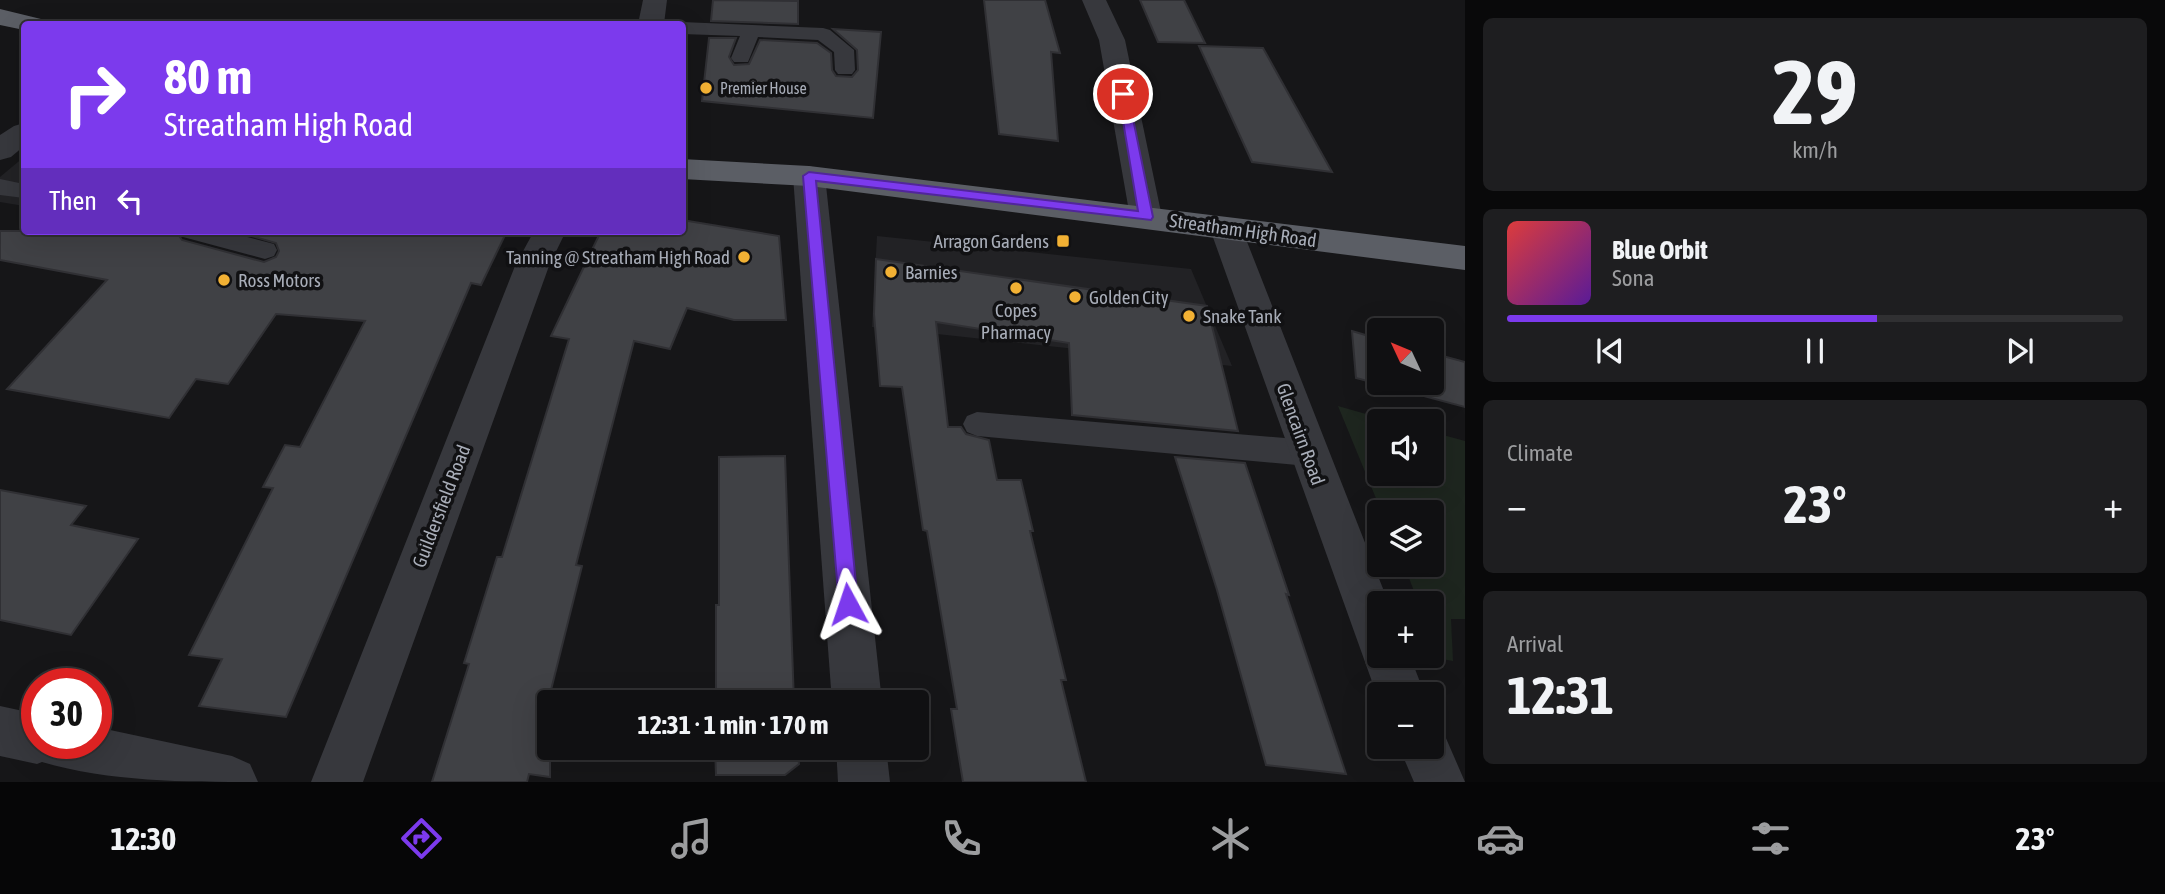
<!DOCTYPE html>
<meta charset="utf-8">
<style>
:root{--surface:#101012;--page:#1e1e20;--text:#f1f3f6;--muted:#9c9d9f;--line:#303032;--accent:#7c3aed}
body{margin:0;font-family:"Asap Condensed",sans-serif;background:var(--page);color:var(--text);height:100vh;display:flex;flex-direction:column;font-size:26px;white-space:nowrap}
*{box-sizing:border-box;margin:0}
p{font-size:23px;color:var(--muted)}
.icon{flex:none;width:38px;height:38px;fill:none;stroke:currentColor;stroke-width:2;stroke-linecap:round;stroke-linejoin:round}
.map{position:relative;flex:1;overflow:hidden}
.sheet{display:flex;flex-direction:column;gap:18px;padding:18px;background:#09090a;width:700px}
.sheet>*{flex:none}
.guide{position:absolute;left:21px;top:21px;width:665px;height:214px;border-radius:7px;box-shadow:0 7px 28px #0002,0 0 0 2px var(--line);background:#7c3aed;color:#fff;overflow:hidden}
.needle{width:46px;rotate:314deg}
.controls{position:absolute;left:1367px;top:318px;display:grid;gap:14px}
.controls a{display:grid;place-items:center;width:77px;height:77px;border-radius:7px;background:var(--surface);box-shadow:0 7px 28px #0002,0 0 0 2px var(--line);font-size:35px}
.speed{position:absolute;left:21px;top:668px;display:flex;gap:14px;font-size:35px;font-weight:700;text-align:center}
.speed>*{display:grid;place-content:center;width:91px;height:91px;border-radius:50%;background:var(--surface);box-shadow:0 7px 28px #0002,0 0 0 2px var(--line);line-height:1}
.speed .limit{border:10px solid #d22;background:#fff;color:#111}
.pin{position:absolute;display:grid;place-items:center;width:60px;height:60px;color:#fff;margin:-30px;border:4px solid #fff;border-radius:50%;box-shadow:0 2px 7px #0007}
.me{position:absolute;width:77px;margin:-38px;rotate:355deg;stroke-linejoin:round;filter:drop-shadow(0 0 5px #0008)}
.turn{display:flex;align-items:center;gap:24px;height:147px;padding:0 28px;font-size:32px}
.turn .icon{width:91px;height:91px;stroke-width:2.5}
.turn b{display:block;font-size:49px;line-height:60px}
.then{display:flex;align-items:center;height:66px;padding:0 28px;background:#0003;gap:14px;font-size:26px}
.big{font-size:52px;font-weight:700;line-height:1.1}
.sheet .widget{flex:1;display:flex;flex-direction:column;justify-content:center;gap:10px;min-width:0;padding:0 24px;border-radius:10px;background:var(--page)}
.sheet .dial{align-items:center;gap:0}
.dial b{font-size:91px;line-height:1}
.song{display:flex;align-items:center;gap:21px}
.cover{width:84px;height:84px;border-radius:10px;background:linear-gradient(135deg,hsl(0 70% 55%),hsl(270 70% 35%))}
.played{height:7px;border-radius:4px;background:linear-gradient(90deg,var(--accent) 60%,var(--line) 60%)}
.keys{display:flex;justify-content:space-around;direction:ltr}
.heat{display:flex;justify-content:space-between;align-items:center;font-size:38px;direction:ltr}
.trip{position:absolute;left:537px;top:690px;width:392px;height:70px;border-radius:7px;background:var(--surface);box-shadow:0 7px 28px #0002,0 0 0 2px var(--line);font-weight:700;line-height:70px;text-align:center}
.tab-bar{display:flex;height:112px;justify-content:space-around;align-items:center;background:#060607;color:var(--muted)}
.tab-bar .icon{width:49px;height:49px}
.tab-bar .current{color:var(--accent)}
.tab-bar b{font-size:32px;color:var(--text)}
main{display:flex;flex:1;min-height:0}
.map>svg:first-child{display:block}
</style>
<main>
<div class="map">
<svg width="1465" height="782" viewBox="0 0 1465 782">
<rect width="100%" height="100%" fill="#161618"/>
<g fill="#222225">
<polygon points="24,157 24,206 0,202 0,177"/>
<polygon points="877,236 1191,269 1232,366 872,327"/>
</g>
<polygon fill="#1e261f" points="1338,406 1394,422 1379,422 1379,474 1432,474 1432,432 1465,441 1465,619 1451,619 1453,661 1442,659 1432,633 1432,604 1419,604 1404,565 1432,565 1432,513 1382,513"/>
<g fill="#404145" stroke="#303034" stroke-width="2">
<polygon points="713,0 798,1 798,24 711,21"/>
<polygon points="984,0 1045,0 1060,53 1051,52 1058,141 999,134"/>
<polygon points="1140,0 1184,0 1205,43 1158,42"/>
<polygon points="833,29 881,32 873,118 702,101 709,38 736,38 729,57 734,65 749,64 760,40 817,43 831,53 832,70 836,76 852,77 858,70 857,50"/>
<polygon points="1199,46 1263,48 1332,172 1252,162"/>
<polygon points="682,220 779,236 786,320 734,320 687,308 670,349 634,341 576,565 582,566 540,734 550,735 550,777 529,774 527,782 432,782 469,664 464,663 497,557 502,557 569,339 551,336 601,231 682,231"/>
<polygon points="0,231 176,231 182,240 264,262 276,257 279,251 276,243 234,231 507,231 481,285 471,283 286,717 199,706 222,659 189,655 273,488 263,487 285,445 300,447 365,321 276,314 228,384 196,379 169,418 7,389 107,280 0,260"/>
<polygon points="876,259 1207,306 1238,431 1072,415 1069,343 936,322 948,427 961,427 966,434 989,440 997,480 1021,480 1033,531 1030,531 1066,680 1061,680 1086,782 963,782 951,709 957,709 927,531 923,530 902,387 880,386 874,314"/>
<polygon points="1352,331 1379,339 1379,383 1432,383 1432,353 1465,362 1465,407 1356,378"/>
<polygon points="785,456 794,702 716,702 716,605 719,605 719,457"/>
<polygon points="1175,457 1245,463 1289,595 1286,594 1346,774 1266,765 1217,590"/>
<polygon points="0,490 86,506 71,525 138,539 71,635 0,620"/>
<polygon points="715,747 797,747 799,764 785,775 716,775"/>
</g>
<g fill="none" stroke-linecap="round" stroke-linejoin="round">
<g fill="#37383d" fill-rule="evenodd">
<polygon points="682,22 823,28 830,30 854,50 855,70 852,74 838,74 835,70 834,52 818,40 758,37 748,62 734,62 731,58 740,36 682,34 682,24 675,24"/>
<polygon points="0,179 24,184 24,198 0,195"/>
<polygon points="179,231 224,231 274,244 277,250 274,256 265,259 183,237"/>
<polygon points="977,412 1308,440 1318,444 1323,453 1318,462 1308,466 977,436 967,432 963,424 967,416"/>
</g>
<g fill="#37383d" fill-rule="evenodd">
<polygon points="643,0 667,0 664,24 638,24"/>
<polygon points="1082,0 1106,0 1125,40 1162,217 1157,225 1146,228 1135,225 1130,217 1099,40"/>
<polygon points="24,123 24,146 11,157 0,160 0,135 14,126"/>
<polygon points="809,166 820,169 825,176 882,702 832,702 793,176 798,169"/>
<polygon points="1226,218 1238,221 1242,229 1389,604 1379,604 1379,656 1410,656 1425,695 1379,695 1379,701 1210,229 1214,221"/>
<polygon points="534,231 566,231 549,266 363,782 311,782 515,266"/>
<path d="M0 706 37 714V744H96V727L232 756 250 764 258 782C186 782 110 782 42 762L37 764 0 756Z"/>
<polygon points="1432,725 1442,729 1465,782 1414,782 1399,747 1432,747"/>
<polygon points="836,747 886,747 890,782 838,782"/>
</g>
<g fill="#5b5e65" fill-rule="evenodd">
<polygon points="0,9 41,19 45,24 24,24 24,30 0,25"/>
<polygon points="682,159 809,166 1465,246 1465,270 809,186 682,179"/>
</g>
</g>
<polygon fill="#7c3aed" stroke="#51269a" stroke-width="2" points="1118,91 1128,94 1153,217 1151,220 816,181 858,604 855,610 848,613 841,610 839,604 803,176 809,172 1138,211"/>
<g fill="#f2b134" stroke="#111113" stroke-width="2.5">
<circle cx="706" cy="88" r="7"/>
<rect x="1056" y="234" width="14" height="14" rx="3.5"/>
<circle cx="744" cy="257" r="7"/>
<circle cx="891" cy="272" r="7"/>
<circle cx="224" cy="280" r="7"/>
<circle cx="1016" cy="288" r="7"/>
<circle cx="1075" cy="297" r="7"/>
<circle cx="1189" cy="316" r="7"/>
</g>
<g text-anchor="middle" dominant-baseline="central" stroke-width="7" stroke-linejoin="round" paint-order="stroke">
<g font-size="16" fill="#a8adb8" stroke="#111113" text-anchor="start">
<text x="720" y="88">Premier House</text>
</g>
<g font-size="19" fill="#a8adb8" stroke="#111113">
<text transform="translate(1243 230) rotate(8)">Streatham High Road</text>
<text transform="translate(1301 434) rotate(70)">Glencairn Road</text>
<text transform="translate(441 506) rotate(-69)">Guildersfield Road</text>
</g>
<g font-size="19" fill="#a8adb8" stroke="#111113" text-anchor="start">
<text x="1049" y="241" text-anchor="end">Arragon Gardens</text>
<text x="730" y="257" text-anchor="end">Tanning @ Streatham High Road</text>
<text x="905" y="272">Barnies</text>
<text x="238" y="280">Ross Motors</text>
<text x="1089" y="297">Golden City</text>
<text x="1016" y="310" text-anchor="middle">Copes<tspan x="1016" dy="22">Pharmacy</tspan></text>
<text x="1203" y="316">Snake Tank</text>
</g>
</g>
</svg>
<div class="controls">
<a><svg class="needle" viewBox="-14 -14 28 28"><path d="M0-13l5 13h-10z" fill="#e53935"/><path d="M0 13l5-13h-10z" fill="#9c9d9f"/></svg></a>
<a><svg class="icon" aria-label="sound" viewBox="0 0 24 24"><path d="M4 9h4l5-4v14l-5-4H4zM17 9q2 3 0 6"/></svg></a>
<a><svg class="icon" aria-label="layers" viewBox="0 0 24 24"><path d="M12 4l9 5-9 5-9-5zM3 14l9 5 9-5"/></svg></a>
<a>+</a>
<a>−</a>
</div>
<div class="speed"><div class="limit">30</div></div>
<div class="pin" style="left:1123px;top:94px;background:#d93025"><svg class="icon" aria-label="arrive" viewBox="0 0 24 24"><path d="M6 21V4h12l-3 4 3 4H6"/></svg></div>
<svg class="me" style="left:848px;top:604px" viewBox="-20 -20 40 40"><path d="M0-17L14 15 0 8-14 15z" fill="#7c3aed" stroke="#fff" stroke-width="4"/></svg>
<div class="trip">12:31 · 1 min · 170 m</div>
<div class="guide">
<div class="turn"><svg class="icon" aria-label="right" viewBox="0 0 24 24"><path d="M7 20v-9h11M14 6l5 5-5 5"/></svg><div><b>80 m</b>Streatham High Road</div></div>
<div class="then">Then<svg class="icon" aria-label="left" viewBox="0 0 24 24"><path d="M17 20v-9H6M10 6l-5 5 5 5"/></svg></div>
</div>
</div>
<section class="sheet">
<div class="widget dial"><b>29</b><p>km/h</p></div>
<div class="widget">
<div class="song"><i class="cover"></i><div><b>Blue Orbit</b><p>Sona</p></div></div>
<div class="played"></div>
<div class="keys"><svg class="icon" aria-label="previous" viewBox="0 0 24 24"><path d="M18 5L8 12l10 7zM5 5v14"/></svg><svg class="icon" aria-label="pause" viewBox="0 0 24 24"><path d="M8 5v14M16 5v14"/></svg><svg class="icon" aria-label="next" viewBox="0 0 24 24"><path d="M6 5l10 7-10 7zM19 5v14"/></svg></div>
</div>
<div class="widget"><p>Climate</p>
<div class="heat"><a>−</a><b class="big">23°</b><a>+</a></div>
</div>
<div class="widget"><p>Arrival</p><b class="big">12:31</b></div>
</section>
</main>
<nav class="tab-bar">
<b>12:30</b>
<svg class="icon current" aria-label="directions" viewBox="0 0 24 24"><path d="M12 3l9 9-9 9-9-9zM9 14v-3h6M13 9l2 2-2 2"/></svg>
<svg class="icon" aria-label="music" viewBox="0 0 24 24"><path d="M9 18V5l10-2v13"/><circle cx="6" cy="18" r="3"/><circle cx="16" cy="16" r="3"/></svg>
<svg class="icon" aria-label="phone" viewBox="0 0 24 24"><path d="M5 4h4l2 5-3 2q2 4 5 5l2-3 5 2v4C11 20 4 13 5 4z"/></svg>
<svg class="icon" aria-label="climate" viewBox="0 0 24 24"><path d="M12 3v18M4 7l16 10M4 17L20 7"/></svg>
<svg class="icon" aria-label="car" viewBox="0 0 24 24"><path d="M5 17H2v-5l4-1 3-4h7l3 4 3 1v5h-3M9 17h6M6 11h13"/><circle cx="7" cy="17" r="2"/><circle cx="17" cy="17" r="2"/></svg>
<svg class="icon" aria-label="filters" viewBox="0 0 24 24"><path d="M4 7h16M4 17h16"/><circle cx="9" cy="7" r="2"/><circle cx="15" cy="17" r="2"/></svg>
<b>23°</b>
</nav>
